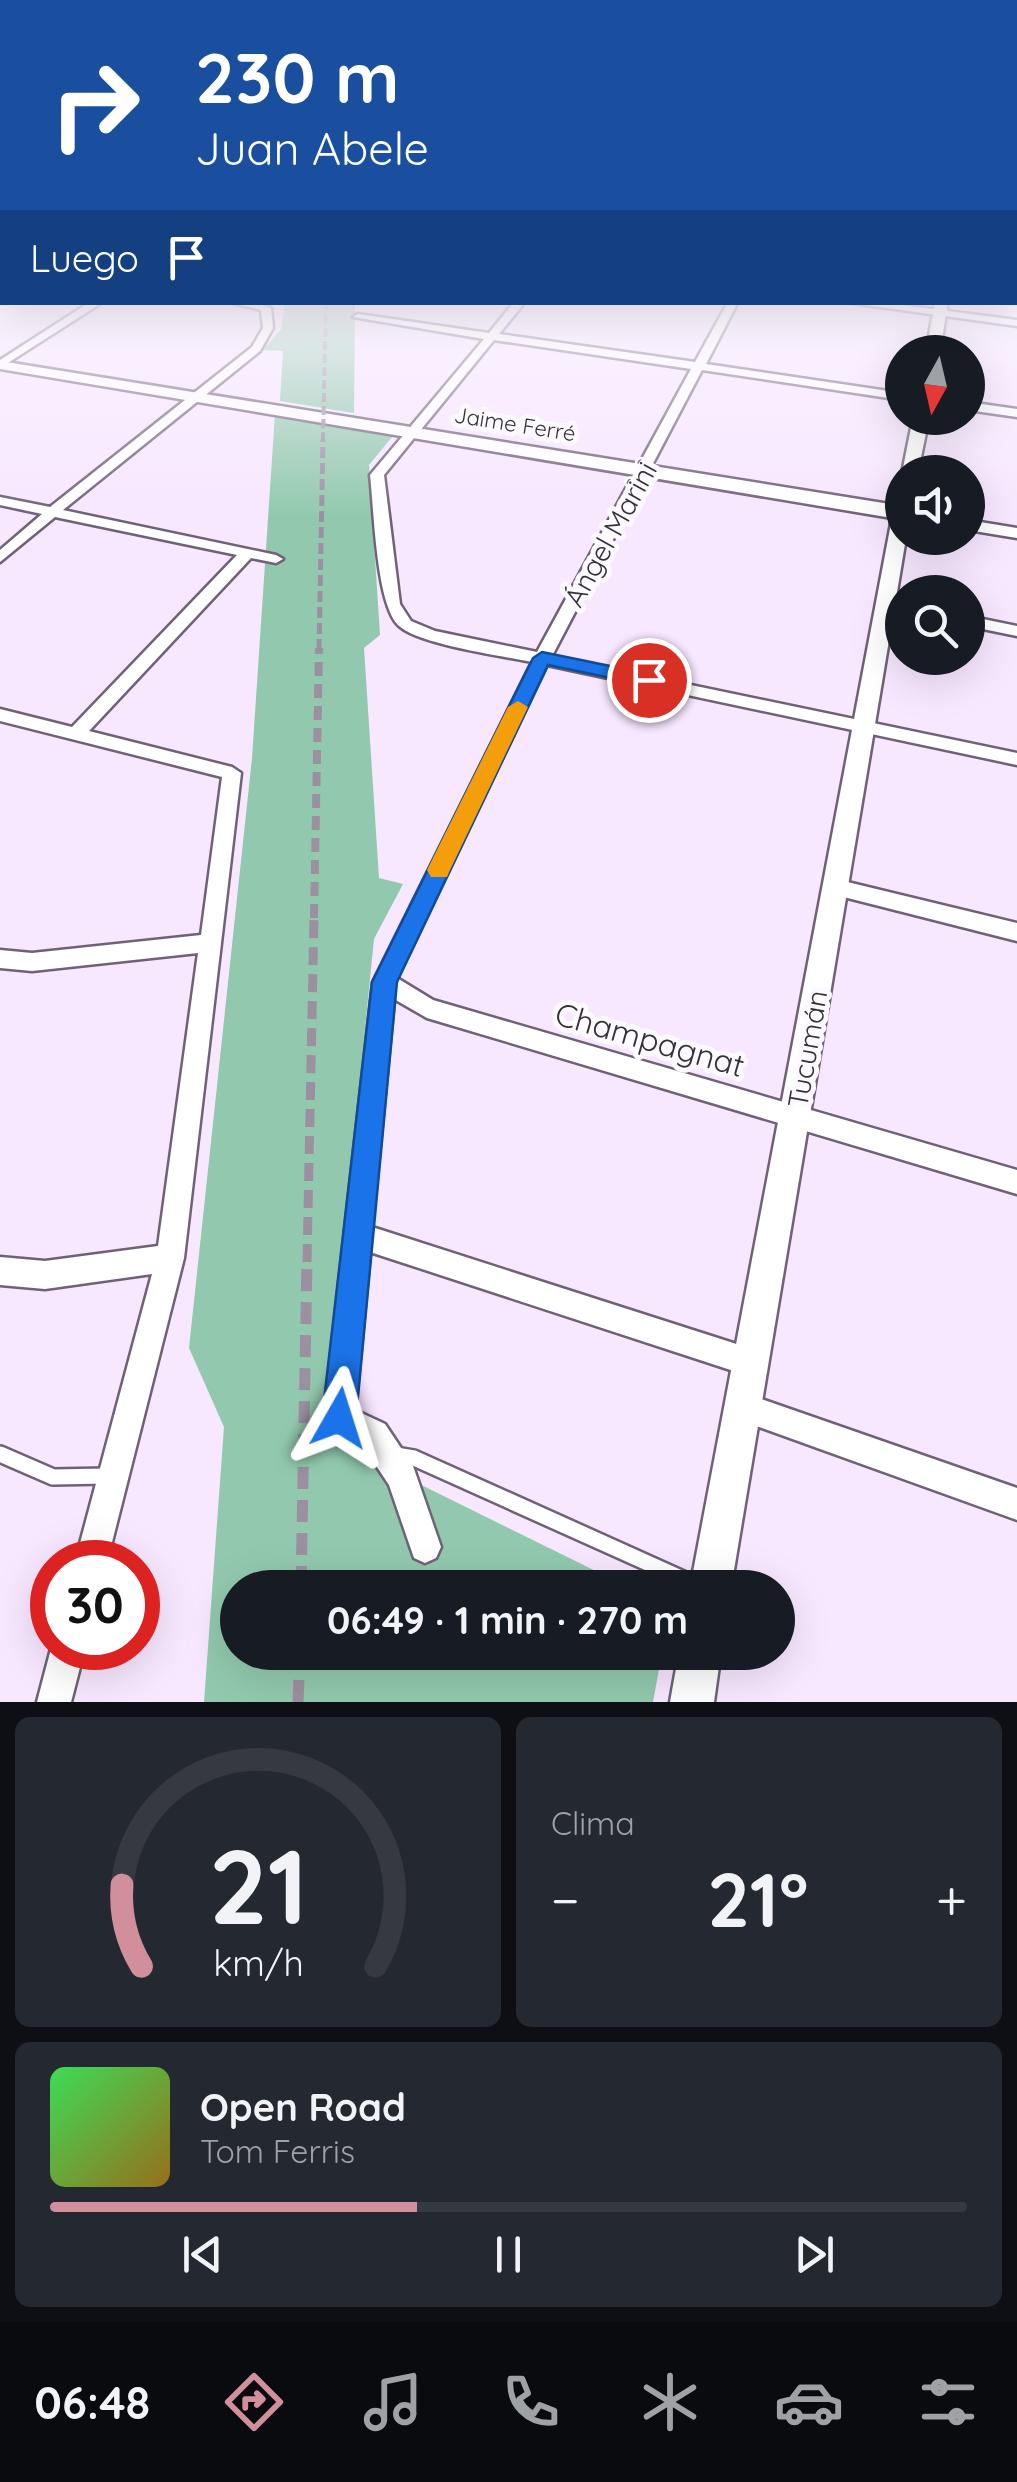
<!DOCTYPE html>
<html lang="es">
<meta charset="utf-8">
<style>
:root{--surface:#171b24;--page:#242831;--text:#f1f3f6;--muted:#9ea1a6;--line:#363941;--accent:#d18f9b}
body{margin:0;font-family:Quicksand,sans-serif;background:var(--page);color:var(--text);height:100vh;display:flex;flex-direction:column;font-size:38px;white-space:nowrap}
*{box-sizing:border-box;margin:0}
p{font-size:32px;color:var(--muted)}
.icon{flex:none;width:55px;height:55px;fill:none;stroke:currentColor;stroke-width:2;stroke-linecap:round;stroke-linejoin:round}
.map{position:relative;height:1702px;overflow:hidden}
.panel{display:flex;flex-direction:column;gap:15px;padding:15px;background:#0d0f14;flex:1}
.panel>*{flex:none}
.top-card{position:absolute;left:0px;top:0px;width:1018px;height:305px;box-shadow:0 10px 40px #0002;background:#1a4fa0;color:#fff;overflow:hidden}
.needle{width:65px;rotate:188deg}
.controls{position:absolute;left:885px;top:335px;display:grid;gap:20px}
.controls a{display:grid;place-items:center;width:100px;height:100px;border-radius:50%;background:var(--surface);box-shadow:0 10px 40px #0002;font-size:50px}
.speed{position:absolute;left:30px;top:1540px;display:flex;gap:20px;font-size:50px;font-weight:700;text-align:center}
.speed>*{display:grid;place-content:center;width:130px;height:130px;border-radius:50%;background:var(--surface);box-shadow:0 10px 40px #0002;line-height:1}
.speed .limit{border:15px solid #d22;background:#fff;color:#111}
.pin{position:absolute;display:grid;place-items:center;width:85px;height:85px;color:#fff;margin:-42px;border:5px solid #fff;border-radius:50%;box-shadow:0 2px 10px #0007}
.me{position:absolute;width:110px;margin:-55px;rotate:6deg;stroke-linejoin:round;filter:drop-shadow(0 0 8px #0008)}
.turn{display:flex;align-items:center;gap:35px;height:210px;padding:0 30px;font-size:45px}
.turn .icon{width:130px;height:130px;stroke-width:2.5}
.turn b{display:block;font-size:70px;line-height:85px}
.then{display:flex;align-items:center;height:95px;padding:0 30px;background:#0003;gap:20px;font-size:38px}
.big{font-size:75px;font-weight:700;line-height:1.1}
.panel .tile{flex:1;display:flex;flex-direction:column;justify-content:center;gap:15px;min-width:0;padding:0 35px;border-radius:15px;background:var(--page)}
.panel .dial{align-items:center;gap:0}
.dial svg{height:260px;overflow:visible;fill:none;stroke:var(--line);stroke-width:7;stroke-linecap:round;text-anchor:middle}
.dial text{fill:var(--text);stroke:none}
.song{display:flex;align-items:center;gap:30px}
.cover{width:120px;height:120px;border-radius:15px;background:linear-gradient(135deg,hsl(130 70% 55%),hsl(40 70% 35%))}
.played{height:10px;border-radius:5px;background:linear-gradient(90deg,var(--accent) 40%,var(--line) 40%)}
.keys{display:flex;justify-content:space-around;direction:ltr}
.heat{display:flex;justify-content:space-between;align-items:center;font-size:55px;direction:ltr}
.panel .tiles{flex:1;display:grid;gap:15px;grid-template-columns:1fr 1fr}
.tile:last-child{grid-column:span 2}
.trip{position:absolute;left:220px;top:1570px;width:575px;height:100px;border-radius:50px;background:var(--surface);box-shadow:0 10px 40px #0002;font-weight:700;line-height:100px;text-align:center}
.tabs{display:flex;height:160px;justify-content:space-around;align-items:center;background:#090b0e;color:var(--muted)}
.tabs .icon{width:70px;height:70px}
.tabs .selected{color:var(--accent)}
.tabs b{font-size:45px;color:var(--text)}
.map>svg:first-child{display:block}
</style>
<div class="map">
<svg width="1017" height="1702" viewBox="0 0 1017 1702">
<rect width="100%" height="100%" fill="#f7e7ff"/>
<g fill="#92c9ae">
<polygon points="285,303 355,303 354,413 280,401 283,351 263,350 281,329"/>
<polygon points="275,414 397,431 369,465 380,635 364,648 379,878 403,884 374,939 324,1437 628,1587 238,1588 238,1652 662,1653 653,1702 204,1702 224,1427 189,1348 252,758"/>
</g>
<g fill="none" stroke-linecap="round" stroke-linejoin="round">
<defs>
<g id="service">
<polyline points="0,1454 53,1477 107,1476"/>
<polyline points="396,1455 414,1458 701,1587"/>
</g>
<g id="minor">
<polygon points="90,302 103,302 0,368 0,360"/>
<polygon points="228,302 253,302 271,308 273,328 260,351 63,510 276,555 283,559 276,563 251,558 89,731 232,767 241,773 184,1258 107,1562 75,1562 152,1274 45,1289 0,1285 0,1257 45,1261 158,1246 198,953 32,971 0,968 0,950 32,953 201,935 222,777 0,721 0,709 72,727 237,555 55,517 0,562 0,550 42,514 0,505 0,497 50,507 252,347 263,328 261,310"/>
<path d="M514 302H525L499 334 695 362 728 302H738L706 364 902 393V400L702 370 552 656 1017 753V765L547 665 397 978 433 1000 1017 1170V1194L427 1018 394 999 372 1227 752 1349 762 1353 766 1363 762 1373 752 1377 370 1252 355 1410 385 1424 413 1466 441 1547 436 1558 425 1563 414 1558 389 1485 363 1446 328 1429 324 1418 373 982 532 662C503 656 416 644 398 625 376 603 374 509 370 475L484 339 353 317 358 314 489 333ZM494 340 691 369 537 652 435 631 411 621 400 604 384 475Z"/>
<polygon points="844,302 878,302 1017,320 1017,326"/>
<polygon points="968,402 1017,409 1017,417 968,410"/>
<polygon points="968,616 1017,626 1017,636 968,626"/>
<polygon points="835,879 1017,923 1017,941 828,893 825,887 828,881"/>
<polygon points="744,1393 1017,1488 1017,1520 734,1418 729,1408 734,1398"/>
<polygon points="52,1645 52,1648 85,1648 71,1702 37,1702"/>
</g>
<g id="tertiary">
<polygon points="935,302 948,302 940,352 926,352"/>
<polygon points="0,361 902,506 902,538 906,538 731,1588 690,1588 892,518 0,369"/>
<polygon points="913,418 929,418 918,472 902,473"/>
<polygon points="968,520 1017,528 1017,538 968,530"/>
<polygon points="679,1652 721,1652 714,1702 670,1702"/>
</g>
</defs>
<use href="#service" stroke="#6f6276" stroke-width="20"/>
<use href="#minor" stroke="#6f6276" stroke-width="5"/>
<use href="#tertiary" stroke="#6f6276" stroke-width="5"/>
<use href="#service" stroke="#fff" stroke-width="15"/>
<use href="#minor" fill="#fff" fill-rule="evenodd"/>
<use href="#tertiary" fill="#fff" fill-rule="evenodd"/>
<polyline stroke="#9b90a0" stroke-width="4" stroke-dasharray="9 4" stroke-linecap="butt" points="323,441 326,302"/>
<polyline stroke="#9b90a0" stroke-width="5" stroke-dasharray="11 5" stroke-linecap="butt" points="319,650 323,439"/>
<polyline stroke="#9b90a0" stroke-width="8" stroke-dasharray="14 8" stroke-linecap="butt" points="314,918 319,648"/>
<polyline stroke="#9b90a0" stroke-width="9" stroke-dasharray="18 9" stroke-linecap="butt" points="307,1262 314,916"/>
<g stroke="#9b90a0" stroke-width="11" stroke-dasharray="22 11" stroke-linecap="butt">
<polyline points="301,1588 307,1260"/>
<polyline points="298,1702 300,1652"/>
</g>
</g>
<linearGradient id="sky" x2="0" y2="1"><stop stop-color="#6db4de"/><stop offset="0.54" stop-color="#fbf4ff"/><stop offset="1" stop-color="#fbf4ff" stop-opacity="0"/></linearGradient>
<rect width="1017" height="516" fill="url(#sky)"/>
<polygon fill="#1a73e8" stroke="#114b97" stroke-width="2.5" points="542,652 649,674 659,680 649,686 548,665 397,982 356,1418 351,1430 339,1434 327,1430 322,1418 372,982 533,658"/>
<polygon fill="#f59e0b" points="518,701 528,707 450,870 447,877 431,877 427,870 508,707"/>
<g text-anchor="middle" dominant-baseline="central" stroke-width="10" stroke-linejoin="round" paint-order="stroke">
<g font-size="22" fill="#363139" stroke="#fdfaff">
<text transform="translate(515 424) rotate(9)">Jaime Ferré</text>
</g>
<g font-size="28" fill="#363139" stroke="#fdfaff">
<text transform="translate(610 534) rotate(-61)">Ángel Marini</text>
<text transform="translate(807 1049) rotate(-80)">Tucumán</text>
</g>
<g font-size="32" fill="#363139" stroke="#fdfaff">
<text transform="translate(650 1039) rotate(16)">Champagnat</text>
</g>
</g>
</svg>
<div class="controls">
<a><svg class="needle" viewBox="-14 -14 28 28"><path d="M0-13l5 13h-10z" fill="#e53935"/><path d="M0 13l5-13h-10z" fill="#9ea1a6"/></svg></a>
<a><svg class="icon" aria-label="sound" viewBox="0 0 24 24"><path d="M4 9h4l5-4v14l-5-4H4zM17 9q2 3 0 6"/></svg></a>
<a><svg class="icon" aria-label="search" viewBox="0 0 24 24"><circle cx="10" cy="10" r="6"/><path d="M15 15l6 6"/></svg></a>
</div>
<div class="speed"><div class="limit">30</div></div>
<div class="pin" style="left:649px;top:680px;background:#d93025"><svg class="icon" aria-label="arrive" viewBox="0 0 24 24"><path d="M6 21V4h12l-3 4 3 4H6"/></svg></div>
<svg class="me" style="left:339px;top:1418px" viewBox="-20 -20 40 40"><path d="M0-17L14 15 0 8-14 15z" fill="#1a73e8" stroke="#fff" stroke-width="4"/></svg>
<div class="trip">06:49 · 1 min · 270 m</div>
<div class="top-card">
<div class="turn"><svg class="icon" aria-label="right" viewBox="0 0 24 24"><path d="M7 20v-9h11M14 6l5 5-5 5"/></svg><div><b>230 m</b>Juan Abele</div></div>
<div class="then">Luego<svg class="icon" aria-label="arrive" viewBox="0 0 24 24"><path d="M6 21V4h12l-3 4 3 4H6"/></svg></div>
</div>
</div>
<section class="panel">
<div class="tiles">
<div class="tile dial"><svg viewBox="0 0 100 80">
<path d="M14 69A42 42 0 1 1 86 69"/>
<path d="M14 69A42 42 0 0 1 8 44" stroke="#d18f9b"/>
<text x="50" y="56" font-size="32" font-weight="700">21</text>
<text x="50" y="72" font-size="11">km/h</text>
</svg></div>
<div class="tile"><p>Clima</p>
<div class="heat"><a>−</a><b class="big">21°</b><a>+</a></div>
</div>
<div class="tile">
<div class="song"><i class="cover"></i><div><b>Open Road</b><p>Tom Ferris</p></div></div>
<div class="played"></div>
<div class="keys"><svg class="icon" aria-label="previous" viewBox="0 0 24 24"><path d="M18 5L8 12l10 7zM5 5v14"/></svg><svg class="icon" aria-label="pause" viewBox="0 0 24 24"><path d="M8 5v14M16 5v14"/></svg><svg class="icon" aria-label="next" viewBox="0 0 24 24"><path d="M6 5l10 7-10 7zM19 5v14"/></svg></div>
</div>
</div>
</section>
<nav class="tabs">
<b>06:48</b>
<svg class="icon selected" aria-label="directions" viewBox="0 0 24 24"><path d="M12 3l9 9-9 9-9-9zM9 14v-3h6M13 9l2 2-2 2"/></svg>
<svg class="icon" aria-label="music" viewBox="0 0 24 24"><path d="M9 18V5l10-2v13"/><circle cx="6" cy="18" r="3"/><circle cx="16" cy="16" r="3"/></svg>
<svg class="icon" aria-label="phone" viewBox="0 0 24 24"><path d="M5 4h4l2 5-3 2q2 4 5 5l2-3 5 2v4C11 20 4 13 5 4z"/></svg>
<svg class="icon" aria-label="climate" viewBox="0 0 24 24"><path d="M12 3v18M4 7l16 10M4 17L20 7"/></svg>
<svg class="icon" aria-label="car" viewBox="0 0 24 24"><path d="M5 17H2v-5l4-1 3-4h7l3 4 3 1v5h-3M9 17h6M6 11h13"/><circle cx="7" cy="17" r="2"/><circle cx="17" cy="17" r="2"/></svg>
<svg class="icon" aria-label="filters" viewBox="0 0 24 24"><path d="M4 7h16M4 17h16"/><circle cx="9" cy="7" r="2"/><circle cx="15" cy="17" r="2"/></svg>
</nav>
